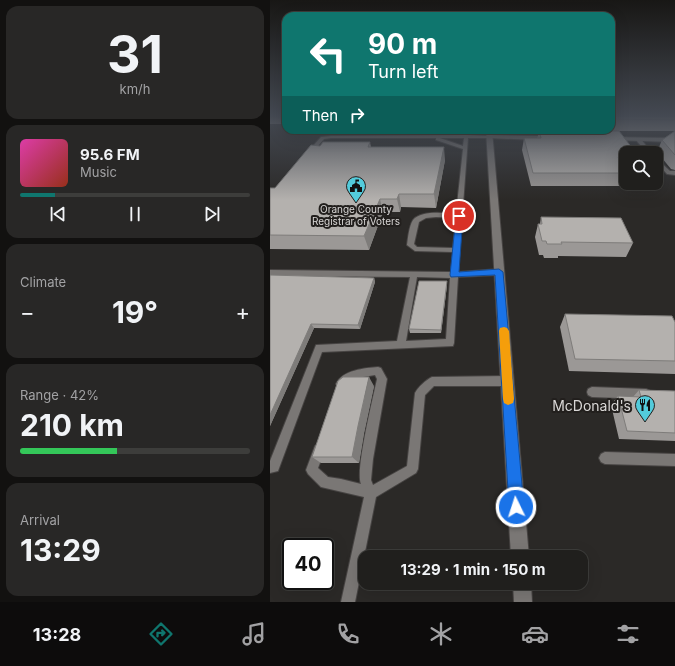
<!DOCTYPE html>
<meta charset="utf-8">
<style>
:root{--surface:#201f1d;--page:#282726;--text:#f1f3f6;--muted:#a2a2a4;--line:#3d3d3b;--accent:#0f766e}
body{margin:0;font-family:Inter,sans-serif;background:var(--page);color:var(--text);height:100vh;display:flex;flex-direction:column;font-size:15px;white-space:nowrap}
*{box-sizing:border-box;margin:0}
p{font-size:13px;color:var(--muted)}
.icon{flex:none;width:22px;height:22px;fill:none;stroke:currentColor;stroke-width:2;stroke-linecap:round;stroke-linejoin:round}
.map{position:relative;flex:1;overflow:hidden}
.details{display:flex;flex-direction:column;gap:6px;padding:6px;background:#121110;width:270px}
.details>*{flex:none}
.hud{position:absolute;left:12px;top:12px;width:333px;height:122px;border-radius:12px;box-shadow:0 4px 16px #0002,0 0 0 1px var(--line);background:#0f766e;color:#fff;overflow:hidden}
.fabs{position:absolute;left:349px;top:146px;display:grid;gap:8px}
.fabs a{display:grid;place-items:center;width:44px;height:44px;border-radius:8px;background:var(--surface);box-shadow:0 4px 16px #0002,0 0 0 1px var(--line);font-size:20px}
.speed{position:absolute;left:12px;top:538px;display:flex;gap:8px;font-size:20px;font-weight:700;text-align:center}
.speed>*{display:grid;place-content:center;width:52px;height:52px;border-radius:50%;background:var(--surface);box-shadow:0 4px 16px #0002,0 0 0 1px var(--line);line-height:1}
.speed .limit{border:2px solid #111;border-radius:6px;background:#fff;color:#111}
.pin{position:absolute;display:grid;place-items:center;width:34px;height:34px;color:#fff;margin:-17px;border:2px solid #fff;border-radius:50%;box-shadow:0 1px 4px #0007}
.me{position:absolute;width:44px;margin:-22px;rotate:356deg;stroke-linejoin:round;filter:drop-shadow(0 0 3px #0008)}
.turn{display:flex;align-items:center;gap:14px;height:84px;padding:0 20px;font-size:18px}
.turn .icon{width:52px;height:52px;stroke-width:2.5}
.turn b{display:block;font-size:28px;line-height:34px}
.then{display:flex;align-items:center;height:38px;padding:0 20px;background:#0003;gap:8px;font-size:15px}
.big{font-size:30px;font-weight:700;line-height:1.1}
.details .card{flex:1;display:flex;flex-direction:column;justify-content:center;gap:6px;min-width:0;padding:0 14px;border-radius:12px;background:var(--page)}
.details .dial{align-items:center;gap:0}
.dial b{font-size:52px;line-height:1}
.song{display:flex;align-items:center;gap:12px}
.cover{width:48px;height:48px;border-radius:6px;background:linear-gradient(135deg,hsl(320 70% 55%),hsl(10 70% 35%))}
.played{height:4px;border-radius:2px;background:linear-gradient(90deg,var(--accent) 15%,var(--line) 15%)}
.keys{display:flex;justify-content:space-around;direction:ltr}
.heat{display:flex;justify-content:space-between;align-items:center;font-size:22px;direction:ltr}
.charge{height:6px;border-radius:3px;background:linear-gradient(90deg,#34c759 42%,var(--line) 0)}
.trip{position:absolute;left:88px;top:550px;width:230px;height:40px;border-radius:12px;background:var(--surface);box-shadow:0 4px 16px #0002,0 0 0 1px var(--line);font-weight:700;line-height:40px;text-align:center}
.dock{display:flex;height:64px;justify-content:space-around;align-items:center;background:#0d0c0c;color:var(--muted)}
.dock .icon{width:28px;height:28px}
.dock .current{color:var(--accent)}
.dock b{font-size:18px;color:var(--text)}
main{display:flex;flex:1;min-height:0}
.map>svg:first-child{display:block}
</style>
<main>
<section class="details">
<div class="card dial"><b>31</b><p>km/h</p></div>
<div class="card">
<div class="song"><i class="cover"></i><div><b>95.6 FM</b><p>Music</p></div></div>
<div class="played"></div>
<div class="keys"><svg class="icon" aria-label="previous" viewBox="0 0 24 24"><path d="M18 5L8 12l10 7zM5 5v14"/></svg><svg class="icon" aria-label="pause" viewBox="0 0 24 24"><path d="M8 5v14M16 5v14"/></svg><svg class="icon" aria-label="next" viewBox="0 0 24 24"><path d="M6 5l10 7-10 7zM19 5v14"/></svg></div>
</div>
<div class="card"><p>Climate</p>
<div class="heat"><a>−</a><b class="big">19°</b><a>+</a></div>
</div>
<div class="card"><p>Range · 42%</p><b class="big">210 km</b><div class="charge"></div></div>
<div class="card"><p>Arrival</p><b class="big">13:29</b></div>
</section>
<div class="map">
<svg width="405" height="602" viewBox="0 0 405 602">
<rect width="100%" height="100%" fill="#2b2927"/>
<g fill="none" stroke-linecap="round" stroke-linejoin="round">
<defs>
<g id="service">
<path d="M196 135 220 136 222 137 220 138H198L188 272 229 269 233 272 229 275 188 277 184 343 183 346 52 352 8 471 0 473V461L46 345 127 341 140 277 0 276V270L181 272 183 252 145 251 137 245C138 238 139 226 143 220 151 210 175 213 186 214L193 149 166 140V138H61L54 139 40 155 36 154 51 137 61 136ZM170 138H194L193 146ZM166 217 186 218 183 248 147 247 144 244 149 222 156 218ZM147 277 180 278 176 339 136 341Z"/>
<polygon points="366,138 370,138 382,153 377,153 366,140"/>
<polygon points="386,158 400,171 405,171 405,175 397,174 386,162"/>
<path d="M108 367 111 368 117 379 103 459 101 480 103 485 137 466 145 393C148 387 156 380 162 377L237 376 240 378 242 381 240 384 237 386H164L155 395 148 469 146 473 106 497 85 602H71L94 497 51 487 38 474 36 470 45 446 49 444 53 446 55 450 48 468 58 477 71 479 91 484C85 471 103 398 107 379L105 375 87 378 71 389 68 387 66 384C72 370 95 368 108 367Z"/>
<polygon points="322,387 376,389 380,391 381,394 380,397 376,399 322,397 318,395 317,392 318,389"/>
<polygon points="335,452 405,454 405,466 335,464 331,462 329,458 331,454"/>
</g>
<g id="minor">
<polygon points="220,135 267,136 270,138 267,140 218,138 218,136"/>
<polygon points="341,137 405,138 405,142 339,140 339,138"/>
</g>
<g id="tertiary">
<polygon points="216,130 222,130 259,557 241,557"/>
<polygon points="243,583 261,583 262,602 244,602"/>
</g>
</defs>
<use href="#service" stroke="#474443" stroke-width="2"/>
<use href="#minor" stroke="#474443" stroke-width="2"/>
<use href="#tertiary" stroke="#474443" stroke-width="2"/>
<use href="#service" fill="#7a7775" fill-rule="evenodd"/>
<use href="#minor" fill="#7a7775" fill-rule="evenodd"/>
<use href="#tertiary" fill="#7a7775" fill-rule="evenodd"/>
</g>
<g fill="#9b9896">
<rect x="0" y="116" width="16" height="8"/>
<polygon points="341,116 405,116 405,131 349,131 356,153 356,182 354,186 261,186 252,150 254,138 267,138 268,135 265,135 264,130 341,130"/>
<polygon points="405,131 405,170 401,169 387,152 392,140"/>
<polygon points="100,142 101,147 175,160 166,208 131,207 130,212 113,212 99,250 0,249 0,188 5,188 50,146"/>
<polygon points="271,217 363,243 356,257 288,256 288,258 274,258 273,255 269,255 265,237 268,224 270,224"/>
<polygon points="0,275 104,278 105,282 90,329 44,328 0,426"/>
<polygon points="177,281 177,285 171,333 140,333 139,329"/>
<polygon points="295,314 405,322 405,374 299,371 290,327"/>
<polygon points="104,386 94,433 89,463 51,463 42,457"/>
<polygon points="369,390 405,391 405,441 349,439 341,405 348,396 363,397"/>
</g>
<g fill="#7e7c7a">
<polygon points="174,147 175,160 166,208 164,194"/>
<polygon points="129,194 131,207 130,212 127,199"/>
<polygon points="110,199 113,212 99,250 94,236"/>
<polygon points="104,278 105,282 90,329 88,325"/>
<polygon points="177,281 177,285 171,333 171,330"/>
<polygon points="41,324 44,328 0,426 0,415"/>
<polygon points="99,377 104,386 94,433 89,463 82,457 88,426"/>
</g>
<g fill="#b4b1ae" stroke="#7e7c7a">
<polygon points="341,116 405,116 405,120 341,119"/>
<polygon points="269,130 349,131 366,153 356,153 356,157 348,157 356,168 356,173 263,173 254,138 271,138"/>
<polygon points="405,131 405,155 392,140"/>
<polygon points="53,142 100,142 98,147 174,147 164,194 129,194 127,199 110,199 94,236 0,235 0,188 5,188 41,145 50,146"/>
<polygon points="271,217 351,218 363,243 291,242 292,244 277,244 276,241 272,241 268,224 272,224"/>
<polygon points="0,275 104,278 88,325 41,324 0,415"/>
<polygon points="149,281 177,281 171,330 139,329"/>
<polygon points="295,314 402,316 405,322 405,361 305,359"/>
<polygon points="73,377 99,377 88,426 82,457 42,457 68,381"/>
<polygon points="369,390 405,391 405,433 357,431 348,396 371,397"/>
</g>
<linearGradient id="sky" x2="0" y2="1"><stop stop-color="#181715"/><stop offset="0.58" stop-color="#444952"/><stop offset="1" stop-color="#444952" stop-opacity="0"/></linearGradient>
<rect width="405" height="200" fill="url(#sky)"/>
<polygon fill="#1a73e8" stroke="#114b97" points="189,214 193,216 189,272 229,269 233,272 254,507 252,512 246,514 241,512 239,507 225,275 181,277 180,275 186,216"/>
<polygon fill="#f59e0b" points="234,327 237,328 239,331 244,399 243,403 238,405 234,403 233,399 229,331 230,328"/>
<defs>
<symbol id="civic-pin" viewBox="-11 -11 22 30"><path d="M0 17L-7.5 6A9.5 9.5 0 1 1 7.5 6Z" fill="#53cbdb" stroke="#221f1d"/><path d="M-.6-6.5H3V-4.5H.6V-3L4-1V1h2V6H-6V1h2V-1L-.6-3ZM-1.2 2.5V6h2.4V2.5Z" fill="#111"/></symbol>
<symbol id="restaurant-pin" viewBox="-11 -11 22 30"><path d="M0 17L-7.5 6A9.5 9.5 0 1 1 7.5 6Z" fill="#53cbdb" stroke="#221f1d"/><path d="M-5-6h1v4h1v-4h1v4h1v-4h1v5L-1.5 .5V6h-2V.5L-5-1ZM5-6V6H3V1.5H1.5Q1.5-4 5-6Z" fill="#111"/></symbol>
</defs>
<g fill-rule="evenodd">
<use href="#civic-pin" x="75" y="175" width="22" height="30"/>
<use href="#restaurant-pin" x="364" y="394" width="22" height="30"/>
</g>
<g text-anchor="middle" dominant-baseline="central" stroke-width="4" stroke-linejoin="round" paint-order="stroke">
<g font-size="10" fill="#d9d7d6" stroke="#221f1d">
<text x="86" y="209">Orange County<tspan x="86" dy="12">Registrar of Voters</tspan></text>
</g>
<g font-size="14" fill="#d9d7d6" stroke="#221f1d" text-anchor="end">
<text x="361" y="405">McDonald's</text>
</g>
</g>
</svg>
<div class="fabs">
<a><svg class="icon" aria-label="search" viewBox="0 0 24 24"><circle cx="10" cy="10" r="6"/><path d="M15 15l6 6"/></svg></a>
</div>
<div class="speed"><div class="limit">40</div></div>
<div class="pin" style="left:189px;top:216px;background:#d93025"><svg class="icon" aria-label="arrive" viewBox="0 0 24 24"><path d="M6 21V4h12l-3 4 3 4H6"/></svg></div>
<svg class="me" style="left:246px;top:507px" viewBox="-20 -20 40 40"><circle r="17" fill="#1a73e8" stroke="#fff" stroke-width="3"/><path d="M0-11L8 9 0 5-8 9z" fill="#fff"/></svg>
<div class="trip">13:29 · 1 min · 150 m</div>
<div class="hud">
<div class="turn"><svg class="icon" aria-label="left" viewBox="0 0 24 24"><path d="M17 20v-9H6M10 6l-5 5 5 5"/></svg><div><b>90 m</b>Turn left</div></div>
<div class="then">Then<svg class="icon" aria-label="right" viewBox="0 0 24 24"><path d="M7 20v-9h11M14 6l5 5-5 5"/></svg></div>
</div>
</div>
</main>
<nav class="dock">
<b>13:28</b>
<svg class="icon current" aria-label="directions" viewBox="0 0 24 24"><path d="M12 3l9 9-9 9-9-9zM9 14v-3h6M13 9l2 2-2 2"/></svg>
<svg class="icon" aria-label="music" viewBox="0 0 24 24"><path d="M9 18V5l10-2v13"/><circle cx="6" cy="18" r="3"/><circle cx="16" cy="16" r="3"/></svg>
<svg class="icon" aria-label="phone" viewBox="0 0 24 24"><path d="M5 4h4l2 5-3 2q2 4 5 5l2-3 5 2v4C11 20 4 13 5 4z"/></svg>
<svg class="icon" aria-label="climate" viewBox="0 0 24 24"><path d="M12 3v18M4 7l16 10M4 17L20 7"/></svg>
<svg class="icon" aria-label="car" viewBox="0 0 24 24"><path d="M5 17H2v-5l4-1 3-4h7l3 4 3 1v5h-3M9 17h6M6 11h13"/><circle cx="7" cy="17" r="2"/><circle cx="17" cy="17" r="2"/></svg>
<svg class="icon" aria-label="filters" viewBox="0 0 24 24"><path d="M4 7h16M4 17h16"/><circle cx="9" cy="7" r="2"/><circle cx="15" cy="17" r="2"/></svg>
</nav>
